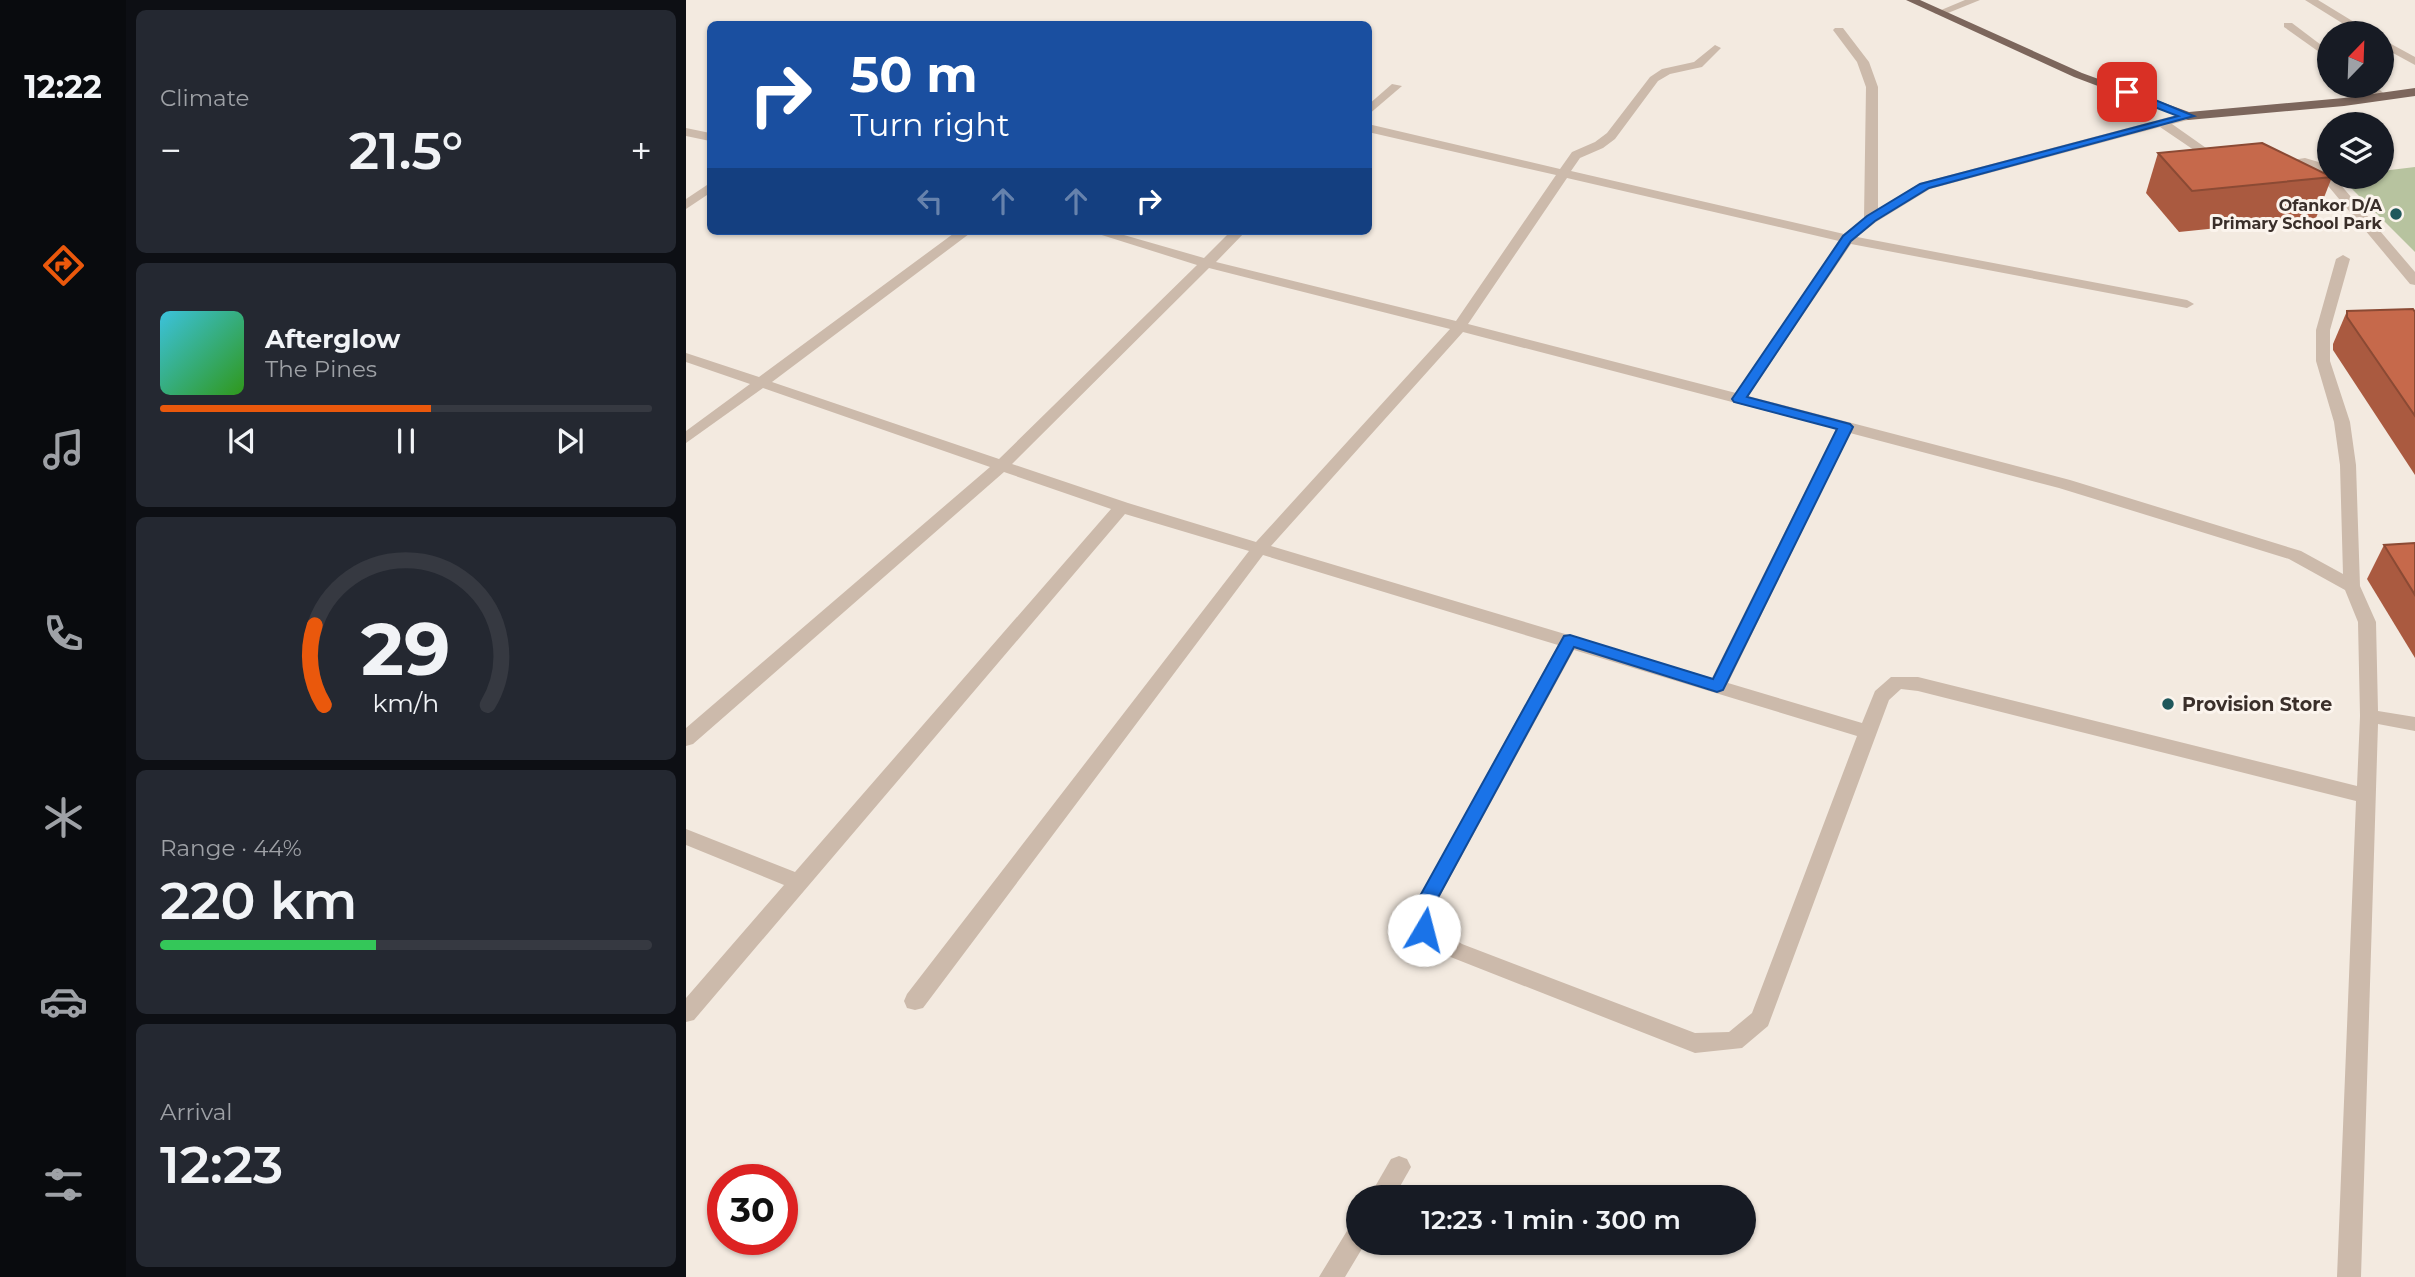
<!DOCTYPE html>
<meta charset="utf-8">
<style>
:root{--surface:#171b24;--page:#242831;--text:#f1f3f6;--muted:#9ea1a6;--line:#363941;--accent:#ea580c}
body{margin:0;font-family:Montserrat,sans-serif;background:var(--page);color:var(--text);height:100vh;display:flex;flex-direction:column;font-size:26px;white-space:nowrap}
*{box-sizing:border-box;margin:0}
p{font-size:23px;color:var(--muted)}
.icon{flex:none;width:38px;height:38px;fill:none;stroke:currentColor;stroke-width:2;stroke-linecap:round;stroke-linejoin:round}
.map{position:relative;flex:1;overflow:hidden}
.panel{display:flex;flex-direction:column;gap:10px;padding:10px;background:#0d0f14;width:560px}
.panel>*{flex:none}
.guide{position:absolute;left:21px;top:21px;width:665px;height:214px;border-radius:10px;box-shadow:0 2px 5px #0004;background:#1a4fa0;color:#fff;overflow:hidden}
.needle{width:46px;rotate:23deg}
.tools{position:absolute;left:1631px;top:21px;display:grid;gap:14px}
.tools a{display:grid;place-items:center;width:77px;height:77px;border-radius:50%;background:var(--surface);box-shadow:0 2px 5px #0004;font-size:35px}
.speed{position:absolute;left:21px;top:1164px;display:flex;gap:14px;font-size:35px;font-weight:700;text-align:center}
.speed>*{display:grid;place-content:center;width:91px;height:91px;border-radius:50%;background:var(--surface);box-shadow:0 2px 5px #0004;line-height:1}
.speed .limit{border:10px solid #d22;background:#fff;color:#111}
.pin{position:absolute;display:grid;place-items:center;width:60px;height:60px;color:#fff;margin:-30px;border-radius:14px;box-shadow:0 4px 10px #0006}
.me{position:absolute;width:77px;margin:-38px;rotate:8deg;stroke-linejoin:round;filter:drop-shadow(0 0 5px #0008)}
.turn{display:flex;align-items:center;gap:24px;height:147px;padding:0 28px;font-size:32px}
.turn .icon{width:91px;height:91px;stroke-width:2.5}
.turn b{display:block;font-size:49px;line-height:60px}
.lanes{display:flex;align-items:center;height:66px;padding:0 28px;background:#0003;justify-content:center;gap:35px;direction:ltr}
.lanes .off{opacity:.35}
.big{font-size:52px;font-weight:600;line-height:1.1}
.panel .tile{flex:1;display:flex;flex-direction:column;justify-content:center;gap:10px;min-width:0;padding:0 24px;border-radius:10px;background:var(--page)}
.panel .dial{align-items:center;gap:0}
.dial svg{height:182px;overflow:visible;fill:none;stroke:var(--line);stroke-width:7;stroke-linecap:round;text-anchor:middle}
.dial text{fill:var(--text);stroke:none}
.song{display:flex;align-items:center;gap:21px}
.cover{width:84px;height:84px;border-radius:10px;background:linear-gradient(135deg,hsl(190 70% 55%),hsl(110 70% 35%))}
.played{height:7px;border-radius:4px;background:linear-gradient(90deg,var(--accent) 55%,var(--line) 55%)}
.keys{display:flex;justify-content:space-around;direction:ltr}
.heat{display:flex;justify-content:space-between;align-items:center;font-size:38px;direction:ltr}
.charge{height:10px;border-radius:5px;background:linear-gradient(90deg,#34c759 44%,var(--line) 0)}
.trip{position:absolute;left:660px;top:1185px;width:410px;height:70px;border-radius:35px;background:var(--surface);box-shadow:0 2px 5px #0004;font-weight:600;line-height:70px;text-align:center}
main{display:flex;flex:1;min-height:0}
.tab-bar{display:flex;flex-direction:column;width:126px;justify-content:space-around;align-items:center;background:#090b0e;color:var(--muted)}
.tab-bar .icon{width:49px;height:49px}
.tab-bar .active{color:var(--accent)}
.tab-bar b{font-size:32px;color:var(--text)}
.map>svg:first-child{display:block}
</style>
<main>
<nav class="tab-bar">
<b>12:22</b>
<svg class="icon active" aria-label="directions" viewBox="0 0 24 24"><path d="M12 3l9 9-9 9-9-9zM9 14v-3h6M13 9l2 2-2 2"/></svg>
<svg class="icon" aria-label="music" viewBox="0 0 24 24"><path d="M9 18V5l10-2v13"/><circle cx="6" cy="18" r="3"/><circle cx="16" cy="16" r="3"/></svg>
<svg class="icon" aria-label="phone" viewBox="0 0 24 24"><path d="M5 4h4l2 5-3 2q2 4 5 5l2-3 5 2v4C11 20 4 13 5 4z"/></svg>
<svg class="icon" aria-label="climate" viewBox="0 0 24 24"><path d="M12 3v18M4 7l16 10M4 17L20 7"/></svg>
<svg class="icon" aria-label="car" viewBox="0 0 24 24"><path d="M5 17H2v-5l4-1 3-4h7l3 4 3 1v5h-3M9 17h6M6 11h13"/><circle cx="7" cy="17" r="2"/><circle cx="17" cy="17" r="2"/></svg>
<svg class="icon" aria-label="filters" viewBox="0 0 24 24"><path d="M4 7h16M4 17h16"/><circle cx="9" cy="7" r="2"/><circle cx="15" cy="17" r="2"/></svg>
</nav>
<section class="panel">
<div class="tile"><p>Climate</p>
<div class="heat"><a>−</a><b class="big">21.5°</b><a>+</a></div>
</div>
<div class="tile">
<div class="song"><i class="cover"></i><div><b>Afterglow</b><p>The Pines</p></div></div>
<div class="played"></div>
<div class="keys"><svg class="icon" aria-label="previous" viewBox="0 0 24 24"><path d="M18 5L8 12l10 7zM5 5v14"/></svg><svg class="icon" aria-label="pause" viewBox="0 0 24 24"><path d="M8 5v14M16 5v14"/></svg><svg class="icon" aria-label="next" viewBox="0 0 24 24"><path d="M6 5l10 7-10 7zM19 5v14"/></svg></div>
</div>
<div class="tile dial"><svg viewBox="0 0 100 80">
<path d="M14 69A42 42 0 1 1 86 69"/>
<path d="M14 69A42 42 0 0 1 10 34" stroke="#ea580c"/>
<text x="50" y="56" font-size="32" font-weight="700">29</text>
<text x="50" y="72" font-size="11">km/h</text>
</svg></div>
<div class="tile"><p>Range · 44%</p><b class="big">220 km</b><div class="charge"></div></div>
<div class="tile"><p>Arrival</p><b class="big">12:23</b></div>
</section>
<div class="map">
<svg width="1729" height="1277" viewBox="0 0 1729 1277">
<rect width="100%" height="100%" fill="#f3eae0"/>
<polygon fill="#b7c39f" points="1729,167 1729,252 1654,177 1696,177 1696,171"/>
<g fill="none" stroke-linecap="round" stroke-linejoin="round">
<g fill="#ccbaab" fill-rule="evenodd">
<polygon points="1279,0 1294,0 1257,15 1248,13"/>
<polygon points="1619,0 1632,0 1686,33 1672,33"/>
<polygon points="1598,23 1606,23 1643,51 1643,59 1598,27"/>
<path d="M1149 28H1157L1183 62 1192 87V209L1234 183 1502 112 1506 113V119L1486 124 1540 162 1538 165H1530L1474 127 1244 189 1190 222 1171 237 1501 300 1508 304 1501 308 1165 244 1062 396 1384 480 1615 551 1657 574 1654 465 1648 422 1630 361V330L1650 259 1657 255 1664 259 1644 330V361L1664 422 1670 465 1674 586 1690 622 1692 711 1729 717V731L1692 724 1675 1277H1651L1670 801 1232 691 1215 689 1203 700 1082 1026 1056 1048 1009 1053 762 956C740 942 717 930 732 899L872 645 577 555 237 1008 229 1010 221 1008 218 1001 221 994 563 551 439 514 8 1020 0 1022V998L98 885 0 845V829L109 872 425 509 318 472 7 744 0 746V728L304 467 77 388 0 443V431L64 384 0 362V353L73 377 271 231H287L86 382 313 459 511 265 403 231H424L518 258 545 231H560L530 262 770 321 870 175 682 132V124L874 169 886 152 909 142 921 133 964 77 976 69 1008 62 1029 45 1035 48 1016 67 984 74 972 81 929 139 917 148 894 158 885 171 1158 234 1178 218 1180 87 1171 62 1147 30ZM881 178 1153 241 1050 393 782 324ZM523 268 764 329 570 542 442 503 326 464ZM777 332 1150 429 1026 678 585 546ZM1164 433 1373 488 1603 559 1659 590 1672 622 1674 716 1671 786 1232 677H1205L1189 691 1176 723 1042 683ZM888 650 1171 736 1066 1013 1043 1032 1009 1033 776 944 749 926V905Z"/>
<polygon points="1696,39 1729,57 1729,65 1696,47"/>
<polygon points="706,84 716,86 682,115 682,105"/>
<polygon points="1676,86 1689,86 1702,97 1692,100"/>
<polygon points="0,128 24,133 24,141 0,136"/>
<polygon points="1619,158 1636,163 1643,171 1643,177 1648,177 1729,272 1729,285 1724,284 1628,169 1618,166 1594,170 1588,166 1594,162"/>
<polygon points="24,183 24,193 0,209 0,199"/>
<polygon points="713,1156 721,1159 725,1167 708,1197 683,1197 705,1159"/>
<polygon points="672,1222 672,1242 680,1242 659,1277 633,1277 664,1226"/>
</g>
<polygon fill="#7c665c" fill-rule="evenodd" points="1220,0 1234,0 1396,73 1503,112 1658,98 1729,88 1729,96 1658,106 1502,120 1388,77"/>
</g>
<g fill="#aa5a40">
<polygon points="1472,153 1646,177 1630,218 1493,232 1460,193"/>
<polygon points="1661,311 1729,312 1729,475 1647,350 1647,344"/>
<polygon points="1729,543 1729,658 1681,579 1698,545"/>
</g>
<g fill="#c6694b" stroke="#8b4a34" stroke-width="2">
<polygon points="1576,143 1646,177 1506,191 1472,153"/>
<polygon points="1727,309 1729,312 1729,416 1661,317 1661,311"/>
<polygon points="1729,543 1729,595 1698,545"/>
</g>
<polygon fill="#1a73e8" stroke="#114b97" stroke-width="2" points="1437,90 1445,90 1508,116 1243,188 1189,221 1165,241 1061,397 1164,424 1167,427 1037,690 1031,692 888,647 748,905 748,930 745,936 738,938 732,936 729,930 729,905 878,636 884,635 1027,679 1151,429 1048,402 1046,399 1157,236 1181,216 1234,184 1492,116 1437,95"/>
<g fill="#1f585c" stroke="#fbf4ed" stroke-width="2.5">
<circle cx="1710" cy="214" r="7"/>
<circle cx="1482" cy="704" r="7"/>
</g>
<g text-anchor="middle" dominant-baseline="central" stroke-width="6" stroke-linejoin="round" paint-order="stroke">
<g font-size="16" font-weight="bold" fill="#3a2f2a" stroke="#fbf4ed" text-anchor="end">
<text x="1696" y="205">Ofankor D/A<tspan x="1696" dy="18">Primary School Park</tspan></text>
</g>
<g font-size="19" font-weight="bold" fill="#3a2f2a" stroke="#fbf4ed" text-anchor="start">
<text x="1496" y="704">Provision Store</text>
</g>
</g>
</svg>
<div class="tools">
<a><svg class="needle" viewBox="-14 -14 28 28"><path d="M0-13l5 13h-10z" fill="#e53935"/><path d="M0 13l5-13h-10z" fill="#9ea1a6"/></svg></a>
<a><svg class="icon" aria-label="layers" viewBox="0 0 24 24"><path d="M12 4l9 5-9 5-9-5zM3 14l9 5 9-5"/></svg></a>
</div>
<div class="speed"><div class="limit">30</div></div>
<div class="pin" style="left:1441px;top:92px;background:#d93025"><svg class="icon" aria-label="arrive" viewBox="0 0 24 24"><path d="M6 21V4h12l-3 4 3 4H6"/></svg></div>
<svg class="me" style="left:738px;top:930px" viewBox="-20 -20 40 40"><circle r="19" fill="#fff"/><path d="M0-13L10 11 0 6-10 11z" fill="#1a73e8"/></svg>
<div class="trip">12:23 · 1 min · 300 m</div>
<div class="guide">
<div class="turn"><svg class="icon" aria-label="right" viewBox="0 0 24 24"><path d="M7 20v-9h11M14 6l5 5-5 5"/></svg><div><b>50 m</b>Turn right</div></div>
<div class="lanes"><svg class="icon off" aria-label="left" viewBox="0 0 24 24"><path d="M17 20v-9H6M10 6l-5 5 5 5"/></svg><svg class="icon off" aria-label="ahead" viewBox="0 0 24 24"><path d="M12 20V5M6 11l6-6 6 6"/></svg><svg class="icon off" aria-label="ahead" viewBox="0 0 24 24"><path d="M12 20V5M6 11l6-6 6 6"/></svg><svg class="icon" aria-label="right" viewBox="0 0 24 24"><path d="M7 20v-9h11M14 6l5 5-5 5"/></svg></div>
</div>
</div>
</main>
